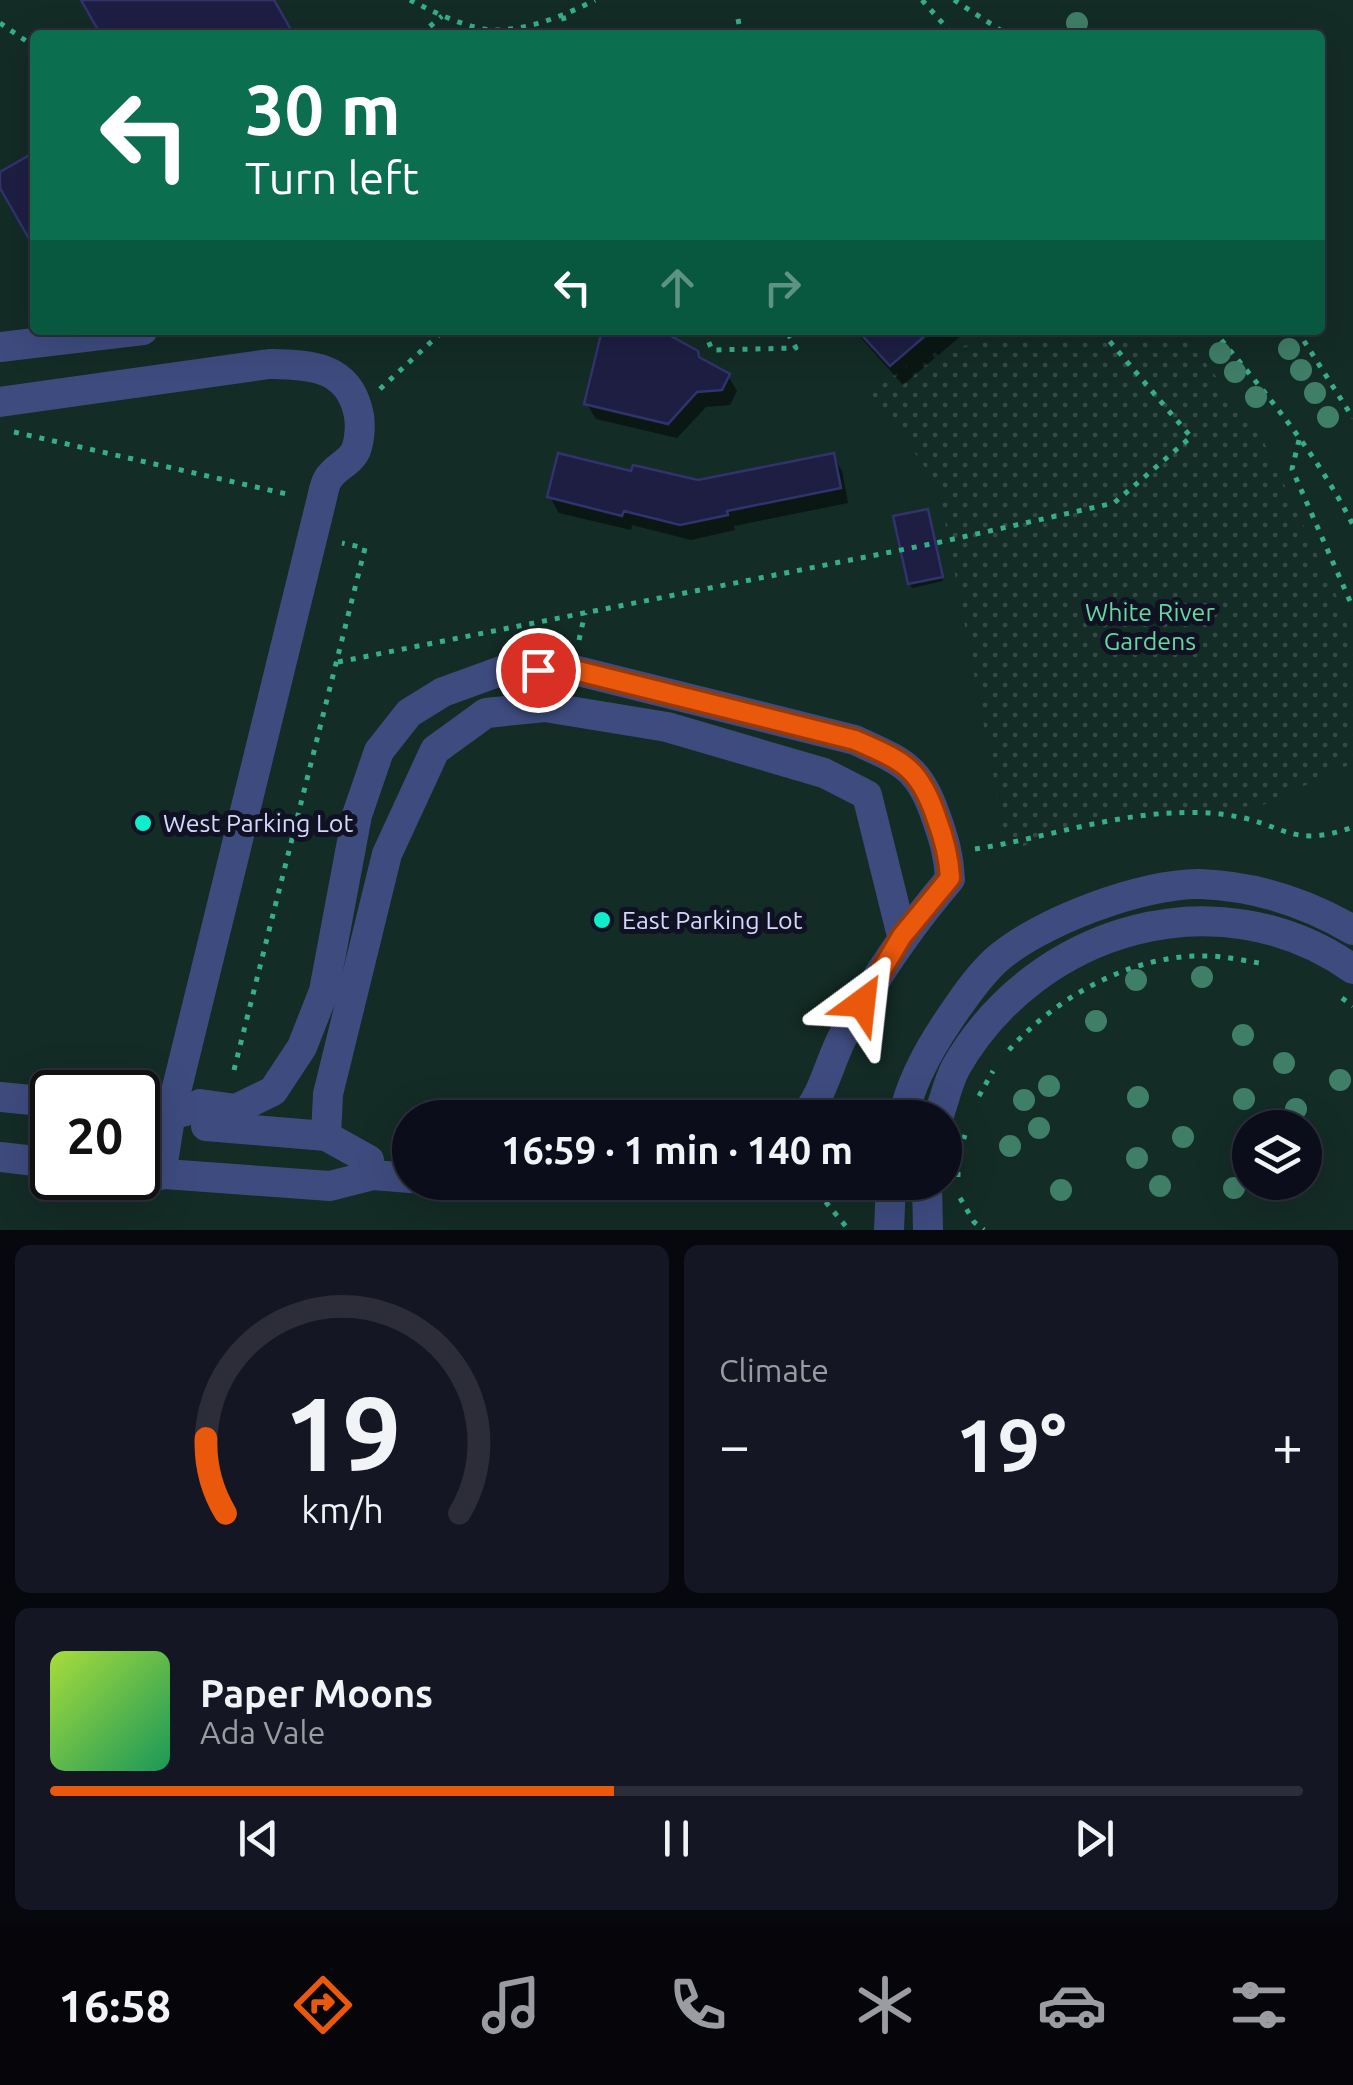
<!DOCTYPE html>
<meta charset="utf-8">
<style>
:root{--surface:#0c0d1a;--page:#151623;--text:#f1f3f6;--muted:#9a9ca2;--line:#2c2d39;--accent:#ea580c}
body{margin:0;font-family:Ubuntu,sans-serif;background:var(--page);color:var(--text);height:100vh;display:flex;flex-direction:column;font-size:38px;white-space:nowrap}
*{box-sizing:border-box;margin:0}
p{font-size:32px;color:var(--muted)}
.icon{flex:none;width:55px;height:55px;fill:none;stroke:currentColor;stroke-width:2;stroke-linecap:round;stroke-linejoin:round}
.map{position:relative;height:1230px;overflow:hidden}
.panel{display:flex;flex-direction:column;gap:15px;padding:15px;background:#07070e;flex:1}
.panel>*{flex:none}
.hud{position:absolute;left:30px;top:30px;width:1295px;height:305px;border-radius:10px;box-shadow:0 10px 40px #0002,0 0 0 2px var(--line);background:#0b6e4f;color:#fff;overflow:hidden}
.tools{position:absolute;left:1232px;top:1110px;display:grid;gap:20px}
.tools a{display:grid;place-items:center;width:90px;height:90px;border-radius:50%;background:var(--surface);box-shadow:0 10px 40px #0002,0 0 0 2px var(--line);font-size:50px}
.speed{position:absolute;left:30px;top:1070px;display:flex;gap:20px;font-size:50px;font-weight:700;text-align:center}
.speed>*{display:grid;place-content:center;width:130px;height:130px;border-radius:50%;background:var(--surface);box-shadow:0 10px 40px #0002,0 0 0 2px var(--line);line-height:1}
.speed .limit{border:5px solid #111;border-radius:15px;background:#fff;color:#111}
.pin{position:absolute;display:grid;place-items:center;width:85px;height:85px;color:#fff;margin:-42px;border:5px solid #fff;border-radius:50%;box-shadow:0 2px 10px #0007}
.me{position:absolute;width:110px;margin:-55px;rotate:30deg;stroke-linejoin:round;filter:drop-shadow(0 0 8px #0008)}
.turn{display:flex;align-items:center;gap:35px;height:210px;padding:0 50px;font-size:45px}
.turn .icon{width:130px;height:130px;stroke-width:2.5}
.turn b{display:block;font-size:70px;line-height:85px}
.lanes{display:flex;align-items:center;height:95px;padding:0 50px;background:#0003;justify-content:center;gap:50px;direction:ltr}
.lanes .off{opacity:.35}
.big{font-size:75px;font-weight:700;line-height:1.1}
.panel .widget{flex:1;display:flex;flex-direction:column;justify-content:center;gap:15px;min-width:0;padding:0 35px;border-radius:15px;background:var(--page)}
.panel .dial{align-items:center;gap:0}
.dial svg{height:260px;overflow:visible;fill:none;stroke:var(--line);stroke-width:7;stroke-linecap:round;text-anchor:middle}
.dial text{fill:var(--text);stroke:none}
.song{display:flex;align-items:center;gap:30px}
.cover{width:120px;height:120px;border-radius:15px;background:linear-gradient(135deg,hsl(80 70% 55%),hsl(150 70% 35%))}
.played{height:10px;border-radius:5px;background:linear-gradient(90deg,var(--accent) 45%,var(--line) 45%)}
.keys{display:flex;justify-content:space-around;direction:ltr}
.heat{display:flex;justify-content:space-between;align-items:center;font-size:55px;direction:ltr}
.panel .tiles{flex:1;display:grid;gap:15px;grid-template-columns:1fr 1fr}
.widget:last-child{grid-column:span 2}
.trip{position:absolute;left:392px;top:1100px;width:570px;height:100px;border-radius:50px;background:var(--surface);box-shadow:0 10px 40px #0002,0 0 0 2px var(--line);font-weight:700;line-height:100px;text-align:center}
.tabs{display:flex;height:160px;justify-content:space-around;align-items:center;background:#05050a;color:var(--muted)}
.tabs .icon{width:70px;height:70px}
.tabs .on{color:var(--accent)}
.tabs b{font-size:45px;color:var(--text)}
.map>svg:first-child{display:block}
</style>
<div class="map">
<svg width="1353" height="1230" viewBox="0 0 1353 1230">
<defs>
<pattern id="garden-dots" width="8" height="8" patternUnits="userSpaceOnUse" patternTransform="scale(2.5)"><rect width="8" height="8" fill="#132c25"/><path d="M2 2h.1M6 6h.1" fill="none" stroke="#344a46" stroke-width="1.8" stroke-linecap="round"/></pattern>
</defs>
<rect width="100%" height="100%" fill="#101123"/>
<path fill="#132c25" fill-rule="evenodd" d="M0 0H1353V1230H0ZM35 35H1320V330H35ZM52 1092H138V1178H52ZM410 1118H945V1182H410ZM1250 1128H1305V1182H1250Z"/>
<path fill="url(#garden-dots)" d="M1001 330H1181L1262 438 1335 592 1353 641V763L1261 806 1111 812 1008 852 938 485 871 393 932 346C959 349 978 346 1001 330Z"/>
<g fill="#0007">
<polygon points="605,330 639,330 728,376 737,391 730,405 706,407 677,438 596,419 587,404"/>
<polygon points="854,330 968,330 903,385"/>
<polygon points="833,456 842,471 848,503 734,526 735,530 691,540 632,525 631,530 559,513 550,497 633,474 698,483"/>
<polygon points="929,516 943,581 912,588 910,584"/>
</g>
<g fill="#1d1e42" stroke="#30336d" stroke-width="2.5">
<polygon points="81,0 274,0 294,35 101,35"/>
<polygon points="35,152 35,249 0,188 0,172"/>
<polygon points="602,330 650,333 660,330 698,351 699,357 730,374 722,390 697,392 668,424 584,404"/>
<polygon points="857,330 932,330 890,366"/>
<polygon points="558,453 631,471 633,465 698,480 834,453 841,488 727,511 728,515 680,525 624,511 622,516 547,497"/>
<polygon points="928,509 943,577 908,584 893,516"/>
</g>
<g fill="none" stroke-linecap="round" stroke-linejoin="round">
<g stroke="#37ad89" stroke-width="5" stroke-dasharray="5 8" stroke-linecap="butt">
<path d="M410 0C433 12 472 31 498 30 531 29 566 15 595 0"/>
<polyline points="922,0 953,35"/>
<polyline points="954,0 1008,35"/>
<polyline points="563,16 568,35"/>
<polyline points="738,19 741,35"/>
<polyline points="0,23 35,47"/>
<polyline points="420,35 442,16"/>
<polyline points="704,330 712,350 796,348 786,330"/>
<path d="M1213 330C1265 392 1316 452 1353 525"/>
<polyline points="1297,330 1353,418"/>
<polyline points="380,389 444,330"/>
<polyline points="14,432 291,495"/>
<polyline points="1299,440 1292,469 1353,608"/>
<polyline points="579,640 585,613"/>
<polyline points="338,662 936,543 1114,503 1191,437 1100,330"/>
<path d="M975 849C1040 839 1106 816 1172 813 1190 812 1210 812 1227 815 1283 822 1290 850 1353 827"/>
<polyline points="1342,998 1353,1006"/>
<path d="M1009 1050C1056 997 1133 954 1206 956 1223 956 1242 960 1259 963"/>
<polyline points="234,1070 365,548 342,543"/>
<polyline points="979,1096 993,1071"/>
<polyline points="958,1177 958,1156 965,1135"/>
<polyline points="809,1182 849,1230"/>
<polyline points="960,1198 974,1222 984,1230"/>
</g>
<g stroke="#3e4b7e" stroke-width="30">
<polyline points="0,347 143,330"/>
<path d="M0 402 269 364C309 365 347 365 358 411 361 422 360 439 356 450 351 462 334 468 328 479 324 485 323 495 321 502L171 1112 161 1175"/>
<polyline points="0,1097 52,1102"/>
<path d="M138 1109 183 1112 200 1104 236 1109 273 1091 302 1047 324 991 357 815 379 751 409 713 443 692 501 671 574 670 855 740C902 762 919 766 936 817 944 839 949 856 950 879 909 927 874 978 844 1034 829 1062 824 1094 803 1118"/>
<path d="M903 1118C910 1084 929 1049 948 1021 962 1000 977 978 995 961 1038 922 1143 883 1200 884 1254 886 1307 903 1353 930"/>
<path d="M938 1118C944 1101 948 1082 956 1067 1036 928 1218 874 1353 969"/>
<polyline points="206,1126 326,1136 369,1160"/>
<polyline points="326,1136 328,1094 387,854 435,750 486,713 545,707 667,727 824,773 867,795 902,936"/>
<polyline points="0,1157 52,1163"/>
<polyline points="138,1172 330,1186 373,1175 410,1178"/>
<polyline points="584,1182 654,1182"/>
<polyline points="927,1182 928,1230"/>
<polyline points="889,1230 891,1182"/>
</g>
</g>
<g fill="#3f7e67">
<circle cx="1077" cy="23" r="11"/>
<circle cx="1289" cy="349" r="11"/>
<circle cx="1220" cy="353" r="11"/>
<circle cx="1301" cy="370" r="11"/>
<circle cx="1235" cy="372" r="11"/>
<circle cx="1315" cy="393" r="11"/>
<circle cx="1256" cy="397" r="11"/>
<circle cx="1328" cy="417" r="11"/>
<circle cx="1202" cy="977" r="11"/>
<circle cx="1136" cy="980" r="11"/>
<circle cx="1096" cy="1021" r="11"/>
<circle cx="1243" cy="1035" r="11"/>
<circle cx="1284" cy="1063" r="11"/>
<circle cx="1340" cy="1080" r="11"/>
<circle cx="1049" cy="1086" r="11"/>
<circle cx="1138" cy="1097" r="11"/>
<circle cx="1244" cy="1099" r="11"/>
<circle cx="1024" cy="1100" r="11"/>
<circle cx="1296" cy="1109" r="11"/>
<circle cx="1039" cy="1128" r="11"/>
<circle cx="1183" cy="1137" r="11"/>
<circle cx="1010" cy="1146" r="11"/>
<circle cx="1137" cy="1158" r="11"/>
<circle cx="1160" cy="1186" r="11"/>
<circle cx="1234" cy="1188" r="11"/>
<circle cx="1061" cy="1190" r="11"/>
</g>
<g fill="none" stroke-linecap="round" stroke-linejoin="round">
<defs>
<path id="route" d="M538 670H574L855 740C902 761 919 766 936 817 944 838 949 856 950 878L902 936 862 1003"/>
</defs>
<use href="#route" stroke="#983908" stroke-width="25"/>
<use href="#route" stroke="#ea580c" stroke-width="18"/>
</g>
<g fill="#10eccc" stroke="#101123" stroke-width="4">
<circle cx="143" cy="823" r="10"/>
<circle cx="602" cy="920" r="10"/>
</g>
<g text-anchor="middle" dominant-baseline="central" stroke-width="10" stroke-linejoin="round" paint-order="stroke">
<g font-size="25" fill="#65d79f" stroke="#101123">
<text x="1150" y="612">White River<tspan x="1150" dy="29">Gardens</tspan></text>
</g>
<g font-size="25" fill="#d4d9fc" stroke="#101123" text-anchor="start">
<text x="163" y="823">West Parking Lot</text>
<text x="622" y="920">East Parking Lot</text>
</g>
</g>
</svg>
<div class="tools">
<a><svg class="icon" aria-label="layers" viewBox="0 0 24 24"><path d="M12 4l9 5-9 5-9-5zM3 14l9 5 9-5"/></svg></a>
</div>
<div class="speed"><div class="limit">20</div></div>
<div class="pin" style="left:538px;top:670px;background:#d93025"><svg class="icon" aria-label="arrive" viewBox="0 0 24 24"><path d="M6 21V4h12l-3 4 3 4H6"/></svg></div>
<svg class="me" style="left:862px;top:1003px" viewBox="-20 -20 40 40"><path d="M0-17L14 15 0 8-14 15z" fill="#ea580c" stroke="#fff" stroke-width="4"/></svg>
<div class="trip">16:59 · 1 min · 140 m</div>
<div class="hud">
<div class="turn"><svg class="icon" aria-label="left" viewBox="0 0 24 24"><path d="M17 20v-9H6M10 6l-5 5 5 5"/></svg><div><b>30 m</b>Turn left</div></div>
<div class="lanes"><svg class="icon" aria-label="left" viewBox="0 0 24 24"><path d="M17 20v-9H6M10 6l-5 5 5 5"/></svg><svg class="icon off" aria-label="ahead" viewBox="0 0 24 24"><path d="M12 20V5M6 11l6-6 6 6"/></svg><svg class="icon off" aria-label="right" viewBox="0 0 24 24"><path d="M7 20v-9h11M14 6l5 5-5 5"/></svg></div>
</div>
</div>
<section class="panel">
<div class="tiles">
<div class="widget dial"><svg viewBox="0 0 100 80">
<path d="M14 69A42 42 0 1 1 86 69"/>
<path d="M14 69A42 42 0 0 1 8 46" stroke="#ea580c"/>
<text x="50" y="56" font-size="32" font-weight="700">19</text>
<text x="50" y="72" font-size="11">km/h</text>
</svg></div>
<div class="widget"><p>Climate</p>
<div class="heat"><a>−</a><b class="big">19°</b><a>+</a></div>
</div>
<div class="widget">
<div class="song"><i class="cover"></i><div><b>Paper Moons</b><p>Ada Vale</p></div></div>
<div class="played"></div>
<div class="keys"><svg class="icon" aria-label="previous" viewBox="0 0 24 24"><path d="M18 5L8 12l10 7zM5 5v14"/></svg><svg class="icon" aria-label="pause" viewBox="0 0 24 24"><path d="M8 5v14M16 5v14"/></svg><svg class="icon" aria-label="next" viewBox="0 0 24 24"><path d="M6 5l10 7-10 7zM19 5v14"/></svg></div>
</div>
</div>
</section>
<nav class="tabs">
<b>16:58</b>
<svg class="icon on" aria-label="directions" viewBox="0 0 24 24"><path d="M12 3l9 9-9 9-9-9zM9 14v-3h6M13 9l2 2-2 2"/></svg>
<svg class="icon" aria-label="music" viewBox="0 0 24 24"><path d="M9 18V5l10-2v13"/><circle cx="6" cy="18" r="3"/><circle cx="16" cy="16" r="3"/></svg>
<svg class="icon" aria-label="phone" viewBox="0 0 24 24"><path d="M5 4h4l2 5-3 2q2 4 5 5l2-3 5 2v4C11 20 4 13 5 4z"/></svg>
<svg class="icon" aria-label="climate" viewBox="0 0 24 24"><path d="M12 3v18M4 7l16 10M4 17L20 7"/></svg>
<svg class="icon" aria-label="car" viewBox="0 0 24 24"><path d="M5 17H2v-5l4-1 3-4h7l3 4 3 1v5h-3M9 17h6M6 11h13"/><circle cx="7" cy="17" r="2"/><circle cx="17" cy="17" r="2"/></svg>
<svg class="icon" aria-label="filters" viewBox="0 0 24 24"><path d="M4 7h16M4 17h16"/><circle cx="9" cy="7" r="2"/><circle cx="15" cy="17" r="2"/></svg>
</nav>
